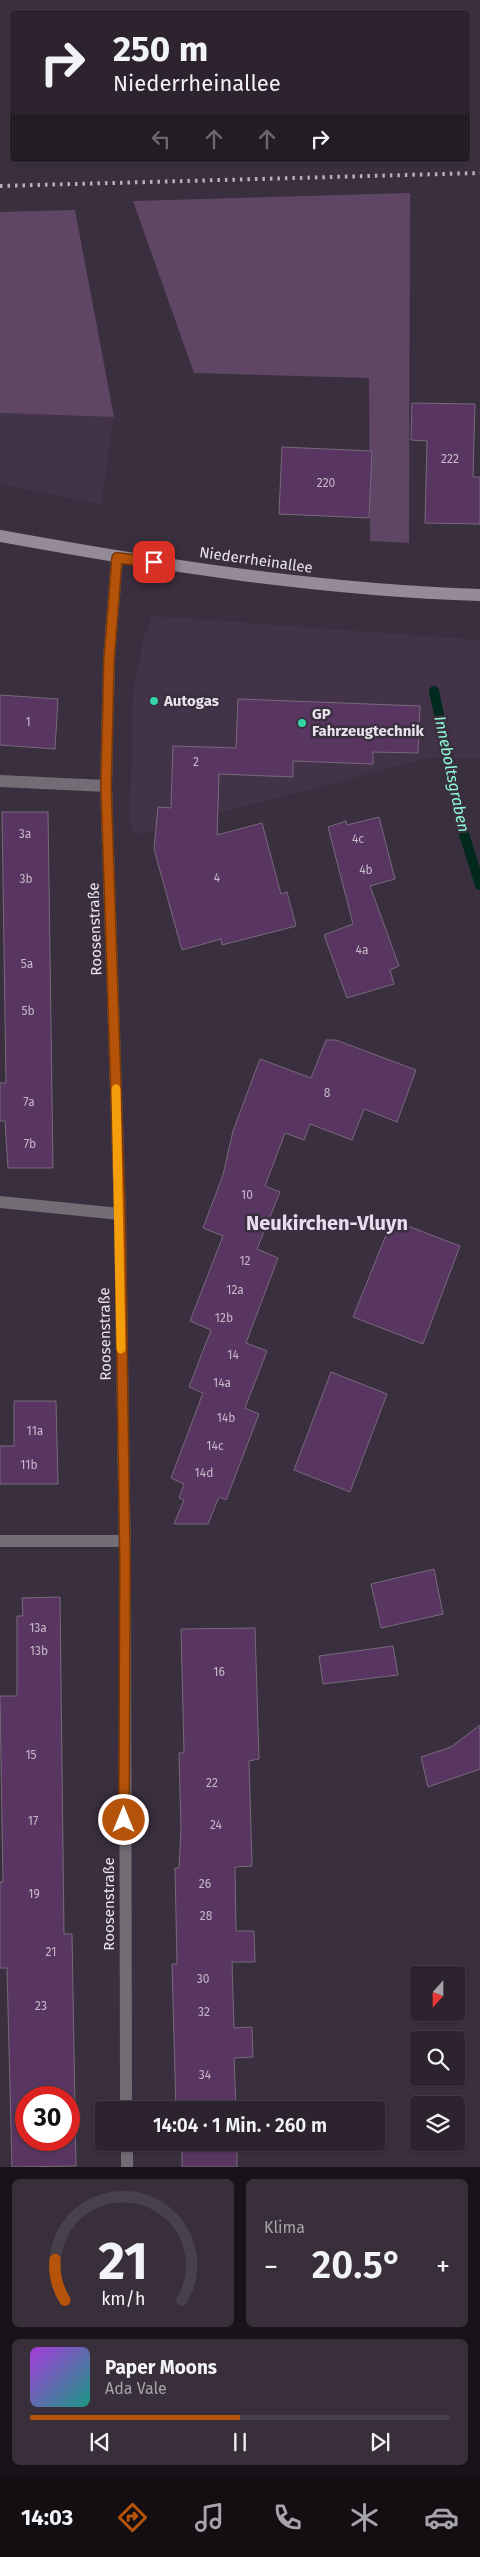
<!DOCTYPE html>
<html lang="de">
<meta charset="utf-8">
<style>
:root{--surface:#2c232e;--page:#382f3a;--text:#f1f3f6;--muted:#a6a4aa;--line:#48404a;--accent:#b45309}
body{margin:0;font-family:"Fira Sans",sans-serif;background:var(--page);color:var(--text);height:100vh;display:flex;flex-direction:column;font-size:19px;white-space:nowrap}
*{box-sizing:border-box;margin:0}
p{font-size:16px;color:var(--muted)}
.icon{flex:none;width:28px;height:28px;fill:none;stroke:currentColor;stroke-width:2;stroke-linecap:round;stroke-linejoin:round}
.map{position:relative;height:2167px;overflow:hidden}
.details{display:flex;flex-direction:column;gap:12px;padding:12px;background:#181319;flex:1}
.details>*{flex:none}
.hud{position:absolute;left:10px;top:10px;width:460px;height:152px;border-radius:5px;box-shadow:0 1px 4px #0004,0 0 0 1px var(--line);background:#2c232e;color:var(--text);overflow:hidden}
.needle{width:32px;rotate:201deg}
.buttons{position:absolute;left:410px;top:1966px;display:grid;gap:10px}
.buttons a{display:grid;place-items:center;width:55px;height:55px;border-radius:5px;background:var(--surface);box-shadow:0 1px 4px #0004,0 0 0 1px var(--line);font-size:25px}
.speed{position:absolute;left:15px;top:2086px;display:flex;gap:10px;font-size:25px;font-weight:700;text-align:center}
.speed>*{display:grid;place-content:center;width:65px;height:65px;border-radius:50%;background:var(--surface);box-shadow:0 1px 4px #0004,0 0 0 1px var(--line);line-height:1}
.speed .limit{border:8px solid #d22;background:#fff;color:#111}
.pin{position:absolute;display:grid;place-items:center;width:42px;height:42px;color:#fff;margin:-21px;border-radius:10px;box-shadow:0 2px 8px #0006}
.me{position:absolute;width:55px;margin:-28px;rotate:0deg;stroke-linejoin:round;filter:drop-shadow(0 0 4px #0008)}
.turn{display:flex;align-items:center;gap:18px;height:105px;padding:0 20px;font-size:22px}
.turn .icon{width:65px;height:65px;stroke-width:2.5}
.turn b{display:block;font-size:35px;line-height:42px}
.lanes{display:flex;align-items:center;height:48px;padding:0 20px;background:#0003;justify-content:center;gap:25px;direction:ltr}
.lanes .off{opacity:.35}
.big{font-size:38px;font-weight:600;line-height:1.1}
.details .card{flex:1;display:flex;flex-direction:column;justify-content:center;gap:8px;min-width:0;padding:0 18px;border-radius:8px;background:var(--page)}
.details .dial{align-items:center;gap:0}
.dial svg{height:130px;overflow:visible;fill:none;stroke:var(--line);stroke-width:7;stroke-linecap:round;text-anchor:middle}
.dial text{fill:var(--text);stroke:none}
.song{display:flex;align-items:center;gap:15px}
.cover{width:60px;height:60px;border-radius:8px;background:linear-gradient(135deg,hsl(280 70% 55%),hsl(170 70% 35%))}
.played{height:5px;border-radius:2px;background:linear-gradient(90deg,var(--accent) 50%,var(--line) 50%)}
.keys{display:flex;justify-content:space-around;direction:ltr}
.heat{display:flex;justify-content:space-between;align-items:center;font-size:28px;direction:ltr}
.details .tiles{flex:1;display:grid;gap:12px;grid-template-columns:1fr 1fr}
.card:last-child{grid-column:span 2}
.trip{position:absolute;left:95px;top:2101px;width:290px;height:50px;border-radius:5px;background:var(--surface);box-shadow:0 1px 4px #0004,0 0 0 1px var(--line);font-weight:600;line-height:50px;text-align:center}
.tab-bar{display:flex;height:80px;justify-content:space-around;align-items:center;background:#120e12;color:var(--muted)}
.tab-bar .icon{width:35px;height:35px}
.tab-bar .current{color:var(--accent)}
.tab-bar b{font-size:22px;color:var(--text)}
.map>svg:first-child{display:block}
</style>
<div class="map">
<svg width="480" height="2167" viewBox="0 0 480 2167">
<rect width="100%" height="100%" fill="#3a2f3e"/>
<g fill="#433348">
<polygon points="0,413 114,417 101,504 0,484"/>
<polygon points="152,616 480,640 480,759 433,757 134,835 130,821 133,693 143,640"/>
</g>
<g fill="#5f4665">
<polygon points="410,193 409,543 370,541 369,378 194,373 133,201"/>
<polygon points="75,210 114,417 0,413 0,212"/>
</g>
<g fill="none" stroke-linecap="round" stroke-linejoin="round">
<polyline stroke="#01291e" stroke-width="10" points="434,691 464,834 480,885"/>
</g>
<g fill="#583661" stroke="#776a7b" fill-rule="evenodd">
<polygon points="412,403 475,404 473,477 480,477 480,524 425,523 427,441 411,440"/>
<polygon points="282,447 372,451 369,518 279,514"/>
<polygon points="0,695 58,699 55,749 0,745"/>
<polygon points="238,699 420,706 418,753 373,752 373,764 293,761 293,777 219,774 217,835 262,823 281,894 287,892 296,926 222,945 221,939 182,950 154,849 158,807 171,808 173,746 236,748"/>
<polygon points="2,812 48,812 53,1168 8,1168 5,1121 0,1121 0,1083 6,1083"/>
<polygon points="379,817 395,879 370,886 399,966 390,970 394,984 347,998 324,935 353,924 328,827 346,821 347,825"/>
<polygon points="326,1040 336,1040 416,1070 397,1122 364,1109 352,1140 310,1124 304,1140 285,1133 265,1186 280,1192 257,1249 278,1258 246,1343 267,1351 245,1408 259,1414 226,1500 219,1497 208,1524 174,1524 184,1500 179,1498 184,1484 171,1478 203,1393 189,1387 211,1330 190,1321 223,1236 203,1228 223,1175 233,1131 260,1059 311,1078"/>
<polygon points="392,1220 460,1246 423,1344 353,1317"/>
<polygon points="331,1372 387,1394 350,1492 294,1470"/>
<polygon points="14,1401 56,1401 58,1484 0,1484 0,1446 14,1446"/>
<polygon points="434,1569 443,1614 381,1628 371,1584"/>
<path d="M60 1597 64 1934H72L76 2166 12 2167 7 1968H0V1882H3L0 1696H17V1616H23L22 1598ZM26 2098H69V2140H26Z"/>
<polygon points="255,1628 259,1759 249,1761 252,1866 235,1867 236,1931 254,1931 255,1962 232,1962 234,2028 252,2027 253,2057 234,2058 236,2110 176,2110 172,1964 177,1964 175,1868 179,1868 181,1828 179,1753 184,1753 181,1629"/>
<polygon points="393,1646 398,1675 323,1684 319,1656"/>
<polygon points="480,1725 480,1769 428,1787 421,1757 451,1747"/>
<rect x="182" y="2142" width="55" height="25"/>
</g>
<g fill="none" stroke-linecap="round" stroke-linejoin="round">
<g stroke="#726c74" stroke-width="12">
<polyline points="117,558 109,659 106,786 120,1214 125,1564 126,2110"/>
<polyline points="0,781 106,786"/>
<polyline points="0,1202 120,1214"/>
<polyline points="0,1541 123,1541"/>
<polyline points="127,2142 127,2167"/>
</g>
<path stroke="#958b97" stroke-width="12" d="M0 536C159 565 319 590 480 595"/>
<polyline stroke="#b7afb9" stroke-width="4" stroke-dasharray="2.5 5" stroke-linecap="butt" points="0,186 480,173"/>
</g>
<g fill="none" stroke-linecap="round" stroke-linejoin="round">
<defs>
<polyline id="route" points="124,1820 125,1564 120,1214 106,786 109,660 117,558 154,562"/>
</defs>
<use href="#route" stroke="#753606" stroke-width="12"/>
<use href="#route" stroke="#b45309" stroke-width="9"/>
<polyline stroke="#f59e0b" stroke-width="9" points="116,1089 121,1349"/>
</g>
<g fill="#33d4a8" stroke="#3a2f3e" stroke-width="2">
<circle cx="154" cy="701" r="5"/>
<circle cx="302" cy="723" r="5"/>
</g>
<g text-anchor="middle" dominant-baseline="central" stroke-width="5" stroke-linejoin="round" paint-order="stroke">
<g font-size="12" fill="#c6b8c9">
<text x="450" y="459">222</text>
<text x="326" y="483">220</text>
<text x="28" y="722">1</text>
<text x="196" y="762">2</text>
<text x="25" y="834">3a</text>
<text x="358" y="839">4c</text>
<text x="366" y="870">4b</text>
<text x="217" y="878">4</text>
<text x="26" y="879">3b</text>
<text x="362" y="950">4a</text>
<text x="27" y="964">5a</text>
<text x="28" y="1011">5b</text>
<text x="327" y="1093">8</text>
<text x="29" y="1102">7a</text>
<text x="30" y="1144">7b</text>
<text x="247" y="1195">10</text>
<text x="245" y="1261">12</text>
<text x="235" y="1290">12a</text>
<text x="224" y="1318">12b</text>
<text x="233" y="1355">14</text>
<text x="222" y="1383">14a</text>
<text x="226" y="1418">14b</text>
<text x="35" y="1431">11a</text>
<text x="215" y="1446">14c</text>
<text x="29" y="1465">11b</text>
<text x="204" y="1473">14d</text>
<text x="38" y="1628">13a</text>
<text x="39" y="1651">13b</text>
<text x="219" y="1672">16</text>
<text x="31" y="1755">15</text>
<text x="212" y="1783">22</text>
<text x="33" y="1821">17</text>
<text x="216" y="1825">24</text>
<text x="205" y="1884">26</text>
<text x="34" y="1894">19</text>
<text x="206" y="1916">28</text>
<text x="51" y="1952">21</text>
<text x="203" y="1979">30</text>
<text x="41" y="2006">23</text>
<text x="204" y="2012">32</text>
<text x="205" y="2075">34</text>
</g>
<g font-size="15" fill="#eae3ec" stroke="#3a2f3e">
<text transform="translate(256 560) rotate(8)">Niederrheinallee</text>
<text transform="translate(95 929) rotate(-92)">Roosenstraße</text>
<text transform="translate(105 1334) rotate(-91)">Roosenstraße</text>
<text transform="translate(109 1904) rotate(-90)">Roosenstraße</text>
</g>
<g font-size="15" font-weight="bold" fill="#eae3ec" stroke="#3a2f3e" text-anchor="start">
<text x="164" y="701">Autogas</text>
<text x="312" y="714">GP<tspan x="312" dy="17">Fahrzeugtechnik</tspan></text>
</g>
<g font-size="16" font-style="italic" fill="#8ff8d4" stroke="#3a2f3e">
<text transform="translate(452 774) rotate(78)">Inneboltsgraben</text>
</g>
<g font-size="20" font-weight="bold" fill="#ebdbef" stroke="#3a2f3e">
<text x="327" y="1223">Neukirchen-Vluyn</text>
</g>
</g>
</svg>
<div class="buttons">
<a><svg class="needle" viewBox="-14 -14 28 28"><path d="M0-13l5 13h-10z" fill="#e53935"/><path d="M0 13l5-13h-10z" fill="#a6a4aa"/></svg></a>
<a><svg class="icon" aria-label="search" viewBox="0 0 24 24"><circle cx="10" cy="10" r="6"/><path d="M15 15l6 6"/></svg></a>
<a><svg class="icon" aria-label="layers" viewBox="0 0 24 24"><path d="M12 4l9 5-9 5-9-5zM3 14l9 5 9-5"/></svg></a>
</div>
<div class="speed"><div class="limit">30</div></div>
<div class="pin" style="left:154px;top:562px;background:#d93025"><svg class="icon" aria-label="arrive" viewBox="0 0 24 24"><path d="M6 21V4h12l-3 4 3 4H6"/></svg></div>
<svg class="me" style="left:124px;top:1820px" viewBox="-20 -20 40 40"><circle r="17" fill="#b45309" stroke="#fff" stroke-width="3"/><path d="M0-11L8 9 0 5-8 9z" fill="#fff"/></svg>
<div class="trip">14:04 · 1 Min. · 260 m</div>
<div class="hud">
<div class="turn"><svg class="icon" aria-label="right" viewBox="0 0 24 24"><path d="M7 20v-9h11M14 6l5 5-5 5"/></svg><div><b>250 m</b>Niederrheinallee</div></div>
<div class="lanes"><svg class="icon off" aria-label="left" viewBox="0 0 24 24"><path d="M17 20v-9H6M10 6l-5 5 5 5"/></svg><svg class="icon off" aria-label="ahead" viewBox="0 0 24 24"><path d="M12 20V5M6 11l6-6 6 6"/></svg><svg class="icon off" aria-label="ahead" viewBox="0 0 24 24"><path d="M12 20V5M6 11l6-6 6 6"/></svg><svg class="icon" aria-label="right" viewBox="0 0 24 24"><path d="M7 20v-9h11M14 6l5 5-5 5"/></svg></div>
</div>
</div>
<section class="details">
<div class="tiles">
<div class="card dial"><svg viewBox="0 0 100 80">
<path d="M14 69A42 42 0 1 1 86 69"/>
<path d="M14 69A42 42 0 0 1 8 44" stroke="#b45309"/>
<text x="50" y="56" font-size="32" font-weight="700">21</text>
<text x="50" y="72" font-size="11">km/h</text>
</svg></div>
<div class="card"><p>Klima</p>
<div class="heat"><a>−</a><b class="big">20.5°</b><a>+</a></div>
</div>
<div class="card">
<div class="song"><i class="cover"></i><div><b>Paper Moons</b><p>Ada Vale</p></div></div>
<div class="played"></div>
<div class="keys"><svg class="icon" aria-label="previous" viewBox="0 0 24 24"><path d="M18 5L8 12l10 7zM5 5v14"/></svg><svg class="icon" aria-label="pause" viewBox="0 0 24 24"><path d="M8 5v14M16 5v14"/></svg><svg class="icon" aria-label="next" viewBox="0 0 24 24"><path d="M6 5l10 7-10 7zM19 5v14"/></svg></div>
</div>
</div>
</section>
<nav class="tab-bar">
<b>14:03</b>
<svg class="icon current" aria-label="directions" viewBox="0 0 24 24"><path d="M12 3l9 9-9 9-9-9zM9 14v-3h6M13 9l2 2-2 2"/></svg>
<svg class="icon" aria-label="music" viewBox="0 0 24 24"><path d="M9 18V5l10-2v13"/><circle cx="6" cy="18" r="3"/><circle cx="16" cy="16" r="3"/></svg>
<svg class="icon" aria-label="phone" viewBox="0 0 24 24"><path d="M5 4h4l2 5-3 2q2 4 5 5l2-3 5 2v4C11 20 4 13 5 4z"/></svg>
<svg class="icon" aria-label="climate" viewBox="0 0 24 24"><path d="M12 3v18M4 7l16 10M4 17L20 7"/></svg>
<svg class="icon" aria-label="car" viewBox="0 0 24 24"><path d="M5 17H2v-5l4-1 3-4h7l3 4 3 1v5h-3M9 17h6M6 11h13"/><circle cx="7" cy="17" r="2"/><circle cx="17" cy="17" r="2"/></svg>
</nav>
